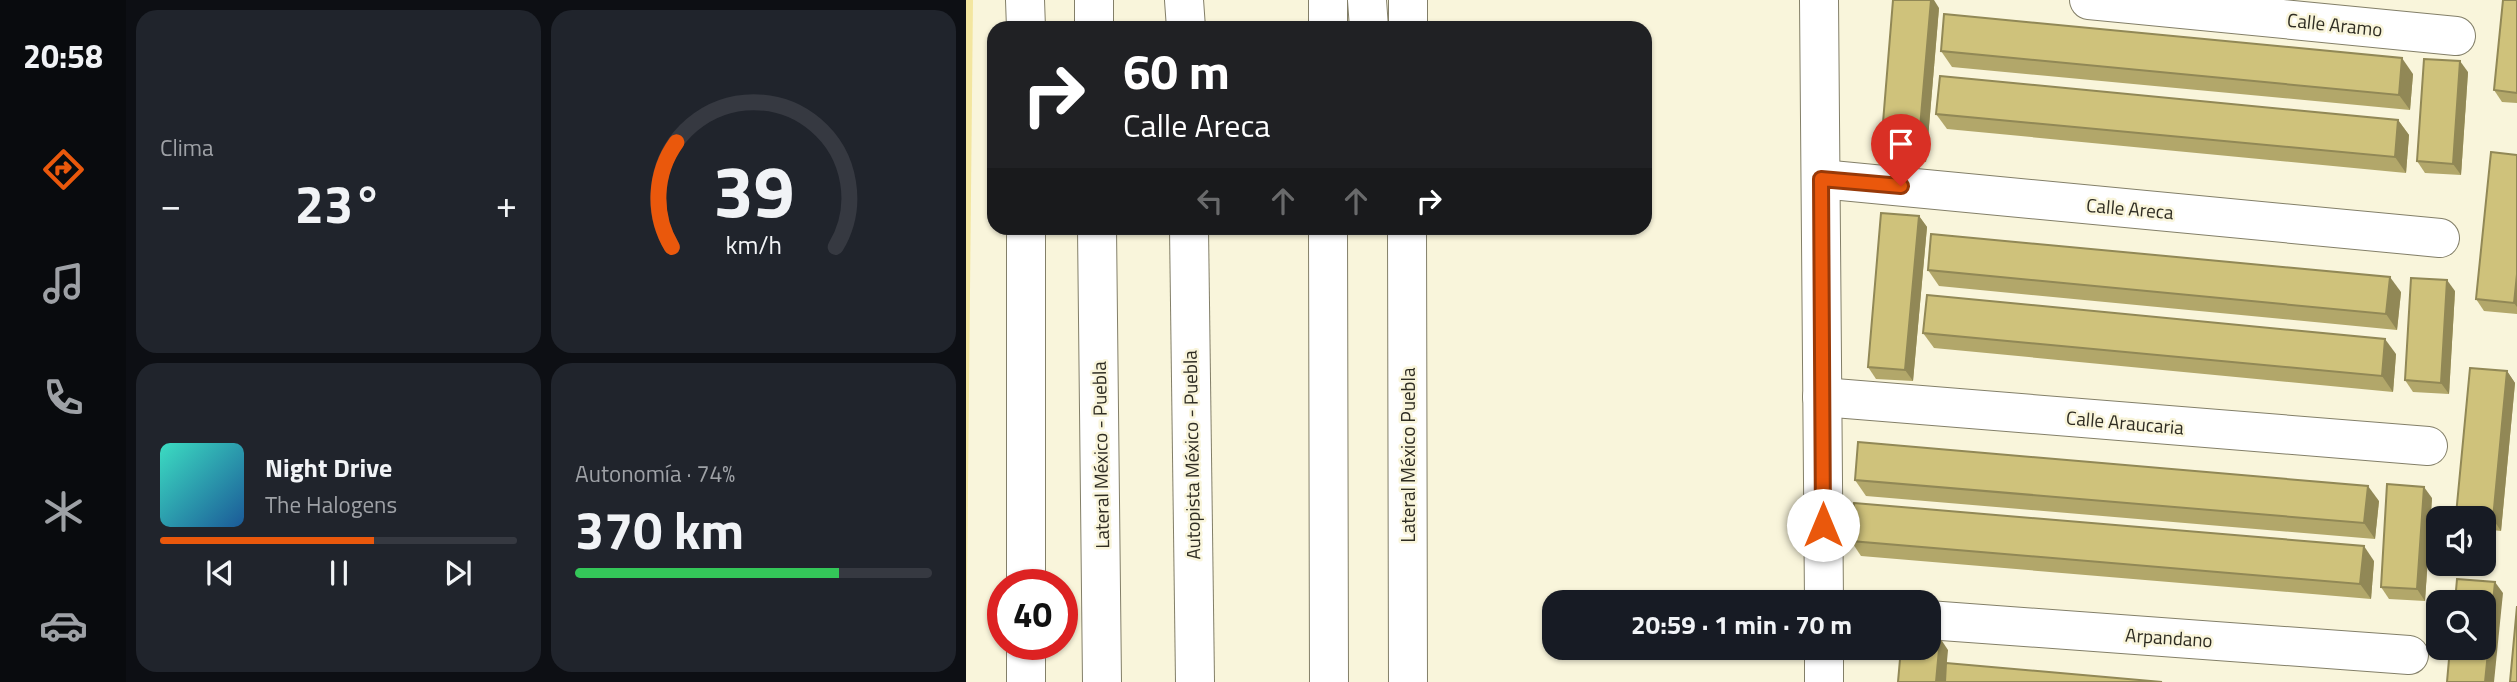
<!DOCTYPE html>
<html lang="es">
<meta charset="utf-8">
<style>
:root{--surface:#171b24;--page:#20242c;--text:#f1f3f6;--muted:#9ea1a6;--line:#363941;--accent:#ea580c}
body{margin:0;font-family:"Titillium Web",sans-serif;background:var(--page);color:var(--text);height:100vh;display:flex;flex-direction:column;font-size:26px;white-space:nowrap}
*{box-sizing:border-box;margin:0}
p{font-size:23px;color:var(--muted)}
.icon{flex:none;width:38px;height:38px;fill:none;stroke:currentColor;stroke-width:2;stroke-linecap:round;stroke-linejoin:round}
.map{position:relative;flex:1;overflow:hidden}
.side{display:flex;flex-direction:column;gap:10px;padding:10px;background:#0d0f14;width:840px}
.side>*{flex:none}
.guide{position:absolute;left:21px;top:21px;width:665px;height:214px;border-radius:21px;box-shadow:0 2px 5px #0004;background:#202124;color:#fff;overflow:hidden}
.buttons{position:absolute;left:1460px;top:506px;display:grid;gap:14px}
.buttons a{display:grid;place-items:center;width:70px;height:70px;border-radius:14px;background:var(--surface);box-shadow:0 2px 5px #0004;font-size:35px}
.speed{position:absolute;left:21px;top:569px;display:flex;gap:14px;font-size:35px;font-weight:700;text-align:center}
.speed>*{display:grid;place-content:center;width:91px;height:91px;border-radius:50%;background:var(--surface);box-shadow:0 2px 5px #0004;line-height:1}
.speed .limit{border:10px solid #d22;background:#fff;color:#111}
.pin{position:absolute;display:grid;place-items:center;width:60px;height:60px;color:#fff;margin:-72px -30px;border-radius:50% 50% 50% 0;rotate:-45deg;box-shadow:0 0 7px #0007}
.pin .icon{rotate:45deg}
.me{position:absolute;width:77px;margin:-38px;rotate:0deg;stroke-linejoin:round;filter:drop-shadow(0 0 5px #0008)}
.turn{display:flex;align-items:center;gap:24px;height:147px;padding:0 21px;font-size:32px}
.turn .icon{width:91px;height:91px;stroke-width:2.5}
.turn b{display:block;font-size:49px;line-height:60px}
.lanes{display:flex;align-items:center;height:66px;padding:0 21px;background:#0003;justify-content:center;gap:35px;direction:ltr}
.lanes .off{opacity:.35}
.big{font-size:52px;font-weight:700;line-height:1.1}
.side .card{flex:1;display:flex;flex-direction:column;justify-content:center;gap:10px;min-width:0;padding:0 24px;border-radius:21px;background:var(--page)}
.side .dial{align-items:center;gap:0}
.dial svg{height:182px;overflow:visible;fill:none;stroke:var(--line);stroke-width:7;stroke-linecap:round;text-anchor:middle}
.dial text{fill:var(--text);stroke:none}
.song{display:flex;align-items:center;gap:21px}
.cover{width:84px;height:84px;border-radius:10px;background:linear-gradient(135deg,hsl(170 70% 55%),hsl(210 70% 35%))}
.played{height:7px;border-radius:4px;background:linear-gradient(90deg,var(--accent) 60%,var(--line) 60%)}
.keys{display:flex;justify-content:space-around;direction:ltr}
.heat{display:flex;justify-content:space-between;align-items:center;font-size:38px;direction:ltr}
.charge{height:10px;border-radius:5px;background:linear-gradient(90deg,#34c759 74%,var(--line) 0)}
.side .tiles{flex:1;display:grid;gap:10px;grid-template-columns:repeat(2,1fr)}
.trip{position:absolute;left:576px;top:590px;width:399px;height:70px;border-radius:21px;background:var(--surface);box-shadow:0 2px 5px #0004;font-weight:700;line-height:70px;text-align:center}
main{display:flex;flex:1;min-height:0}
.dock{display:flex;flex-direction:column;width:126px;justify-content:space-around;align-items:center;background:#090b0e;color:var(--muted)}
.dock .icon{width:49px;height:49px}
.dock .current{color:var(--accent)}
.dock b{font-size:32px;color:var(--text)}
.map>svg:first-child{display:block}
</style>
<main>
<nav class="dock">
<b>20:58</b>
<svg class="icon current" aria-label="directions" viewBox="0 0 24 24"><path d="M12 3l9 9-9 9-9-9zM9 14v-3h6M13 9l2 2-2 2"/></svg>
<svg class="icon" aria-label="music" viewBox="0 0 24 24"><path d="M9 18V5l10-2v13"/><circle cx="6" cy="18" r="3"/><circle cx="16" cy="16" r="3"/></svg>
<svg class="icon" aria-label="phone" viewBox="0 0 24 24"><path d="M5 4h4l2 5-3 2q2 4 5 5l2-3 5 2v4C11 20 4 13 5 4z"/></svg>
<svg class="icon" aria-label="climate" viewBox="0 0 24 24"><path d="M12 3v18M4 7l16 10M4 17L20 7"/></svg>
<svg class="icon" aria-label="car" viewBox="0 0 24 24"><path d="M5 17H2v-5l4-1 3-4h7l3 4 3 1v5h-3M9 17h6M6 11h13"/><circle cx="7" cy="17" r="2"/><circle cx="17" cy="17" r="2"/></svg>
</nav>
<section class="side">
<div class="tiles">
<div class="card"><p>Clima</p>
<div class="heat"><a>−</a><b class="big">23°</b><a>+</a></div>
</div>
<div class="card dial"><svg viewBox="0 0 100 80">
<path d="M14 69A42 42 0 1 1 86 69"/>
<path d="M14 69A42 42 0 0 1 16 23" stroke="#ea580c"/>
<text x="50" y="56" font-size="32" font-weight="700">39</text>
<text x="50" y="72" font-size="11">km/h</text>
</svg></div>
<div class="card">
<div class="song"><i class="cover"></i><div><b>Night Drive</b><p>The Halogens</p></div></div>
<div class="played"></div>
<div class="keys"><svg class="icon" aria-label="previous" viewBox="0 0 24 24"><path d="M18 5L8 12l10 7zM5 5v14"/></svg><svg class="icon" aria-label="pause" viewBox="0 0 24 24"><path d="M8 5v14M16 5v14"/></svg><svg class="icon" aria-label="next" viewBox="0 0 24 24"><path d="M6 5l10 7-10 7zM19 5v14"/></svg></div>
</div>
<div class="card"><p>Autonomía · 74%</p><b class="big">370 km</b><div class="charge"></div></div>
</div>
</section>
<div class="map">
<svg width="1551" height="682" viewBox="0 0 1551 682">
<rect width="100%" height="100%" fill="#f9f5db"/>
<polygon fill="#f3e69f" points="0,0 7,0 0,682"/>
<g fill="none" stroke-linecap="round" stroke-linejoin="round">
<defs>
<g id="minor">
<polyline points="59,0 60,28"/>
<polyline points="853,0 858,602"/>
<polyline points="1123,0 1490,36"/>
<polyline points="855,179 1474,238"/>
<polyline points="856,397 1462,446"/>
<polyline points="60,584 60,228"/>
<polyline points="962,620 1443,655"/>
<polyline points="858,648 858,682"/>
<polyline points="60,682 60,644"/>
</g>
<g id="highway">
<polyline points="128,0 128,28"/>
<polyline points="218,0 220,28"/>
<polyline points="362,0 362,28"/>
<polyline points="401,0 403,28"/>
<polyline points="442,28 442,0"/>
<polyline points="131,228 136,682"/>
<polyline points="223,228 229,682"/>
<polyline points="362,228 363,682"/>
<polyline points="441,228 442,682"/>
</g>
</defs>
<use href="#minor" stroke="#837f68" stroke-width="40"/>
<use href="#highway" stroke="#837f68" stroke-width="40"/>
<use href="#minor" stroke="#fff" stroke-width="38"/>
<use href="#highway" stroke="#fff" stroke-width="38"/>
</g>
<g fill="#b2a76a">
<polygon points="1551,0 1551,103 1536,102 1528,90"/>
<polygon points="973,8 960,162 923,159 915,147"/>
<polygon points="975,51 1447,74 1444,110 986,67"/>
<polygon points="1502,72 1495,175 1459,173 1451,161"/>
<polygon points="970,114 1432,120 1443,135 1440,173 981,129"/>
<polygon points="1551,155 1551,314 1518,311 1510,299"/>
<polygon points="953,216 961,227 947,381 910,379 902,367"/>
<polygon points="962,270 1435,292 1431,330 973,286"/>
<polygon points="1489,291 1483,394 1447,392 1439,380"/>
<polygon points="957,333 1430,354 1427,392 968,348"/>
<polygon points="1541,371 1549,383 1535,531 1517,529 1517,518 1492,518 1490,515"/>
<polygon points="889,480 1413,501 1409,539 900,496"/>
<polygon points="1466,498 1459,601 1423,599 1415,587"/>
<polygon points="885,541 1408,561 1405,599 895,556"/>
</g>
<g fill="#918856">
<polygon points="965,0 968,0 973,8 960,162 952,151"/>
<polygon points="1436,58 1447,74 1444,110 1433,95"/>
<polygon points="1494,61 1502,72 1495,175 1487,164"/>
<polygon points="1432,120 1443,135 1440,173 1429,157"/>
<polygon points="953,216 961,227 947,381 939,370"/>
<polygon points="1551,274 1551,307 1548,303"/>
<polygon points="1424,277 1435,292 1431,330 1420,314"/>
<polygon points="1481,280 1489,291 1483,394 1475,383"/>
<polygon points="1419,339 1430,354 1427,392 1416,376"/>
<polygon points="1541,371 1549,383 1535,531 1527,519"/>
<polygon points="1402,486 1413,501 1409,539 1398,523"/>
<polygon points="1458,487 1466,498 1459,601 1451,589"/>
<polygon points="1398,546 1408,561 1405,599 1394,584"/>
<polygon points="1529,582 1537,593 1528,682 1519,682"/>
<polygon points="974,638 982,650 979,682 970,682"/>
</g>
<g fill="#cfc27b" stroke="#918856" stroke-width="2">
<polygon points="927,0 965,0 952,151 915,147"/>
<polygon points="1537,0 1551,0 1551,93 1528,90"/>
<polygon points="978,14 1436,58 1433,95 975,51"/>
<polygon points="1458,59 1494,61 1487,164 1451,161"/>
<polygon points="974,76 1432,120 1429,157 970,114"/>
<polygon points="1525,152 1551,155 1551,274 1548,303 1510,299"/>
<polygon points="915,213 953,216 939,370 902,367"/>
<polygon points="965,234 1424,277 1420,314 962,270"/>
<polygon points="1445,278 1481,280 1475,383 1439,380"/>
<polygon points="961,295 1419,339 1416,376 957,333"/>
<polygon points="1504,368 1541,371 1527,519 1490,515"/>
<polygon points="892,442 1402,486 1398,523 889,480"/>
<polygon points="1421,484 1458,487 1451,589 1415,587"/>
<polygon points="888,503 1398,546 1394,584 885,541"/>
<polygon points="1491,579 1529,582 1519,682 1481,682 1484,648 1517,648 1517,602 1489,602"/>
<polygon points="1551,606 1551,682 1544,682"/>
<polygon points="962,637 974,638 970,682 932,682 935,648 962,648"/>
<polygon points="980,663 1196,682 979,682"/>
</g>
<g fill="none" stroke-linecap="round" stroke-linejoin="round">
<defs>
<polyline id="route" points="857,525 855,179 935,186"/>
</defs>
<use href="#route" stroke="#983908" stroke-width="18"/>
<use href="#route" stroke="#ea580c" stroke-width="12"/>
</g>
<g text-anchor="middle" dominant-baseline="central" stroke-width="5" stroke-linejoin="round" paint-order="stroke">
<g font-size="19" fill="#2f2d23" stroke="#f9f5db">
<text transform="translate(1369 24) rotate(6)">Calle Aramo</text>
<text transform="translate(1164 208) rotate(5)">Calle Areca</text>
<text transform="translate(1159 422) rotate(5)">Calle Araucaria</text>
<text transform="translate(134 455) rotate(-91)">Lateral México - Puebla</text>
<text transform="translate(225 455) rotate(-91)">Autopista México - Puebla</text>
<text transform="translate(441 455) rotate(-90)">Lateral México Puebla</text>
<text transform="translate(1203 637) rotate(4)">Arpandano</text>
</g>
</g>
</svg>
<div class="buttons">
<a><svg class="icon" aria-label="sound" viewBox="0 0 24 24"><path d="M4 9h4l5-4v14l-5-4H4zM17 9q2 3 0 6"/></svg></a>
<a><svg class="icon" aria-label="search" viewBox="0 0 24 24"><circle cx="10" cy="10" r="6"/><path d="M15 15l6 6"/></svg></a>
</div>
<div class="speed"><div class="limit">40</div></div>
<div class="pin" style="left:935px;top:186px;background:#d93025"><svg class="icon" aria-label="arrive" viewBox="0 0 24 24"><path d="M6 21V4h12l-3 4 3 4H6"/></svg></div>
<svg class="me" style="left:857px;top:525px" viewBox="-20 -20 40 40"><circle r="19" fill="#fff"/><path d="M0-13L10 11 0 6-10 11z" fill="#ea580c"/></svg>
<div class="trip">20:59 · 1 min · 70 m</div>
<div class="guide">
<div class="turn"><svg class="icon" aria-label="right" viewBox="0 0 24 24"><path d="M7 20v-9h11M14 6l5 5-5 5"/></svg><div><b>60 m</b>Calle Areca</div></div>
<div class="lanes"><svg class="icon off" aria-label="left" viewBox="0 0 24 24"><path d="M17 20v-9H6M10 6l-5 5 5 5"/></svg><svg class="icon off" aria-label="ahead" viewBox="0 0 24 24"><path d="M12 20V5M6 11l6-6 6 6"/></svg><svg class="icon off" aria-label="ahead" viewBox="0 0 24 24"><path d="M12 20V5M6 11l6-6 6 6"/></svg><svg class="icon" aria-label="right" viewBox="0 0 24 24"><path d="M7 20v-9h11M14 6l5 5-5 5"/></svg></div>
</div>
</div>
</main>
